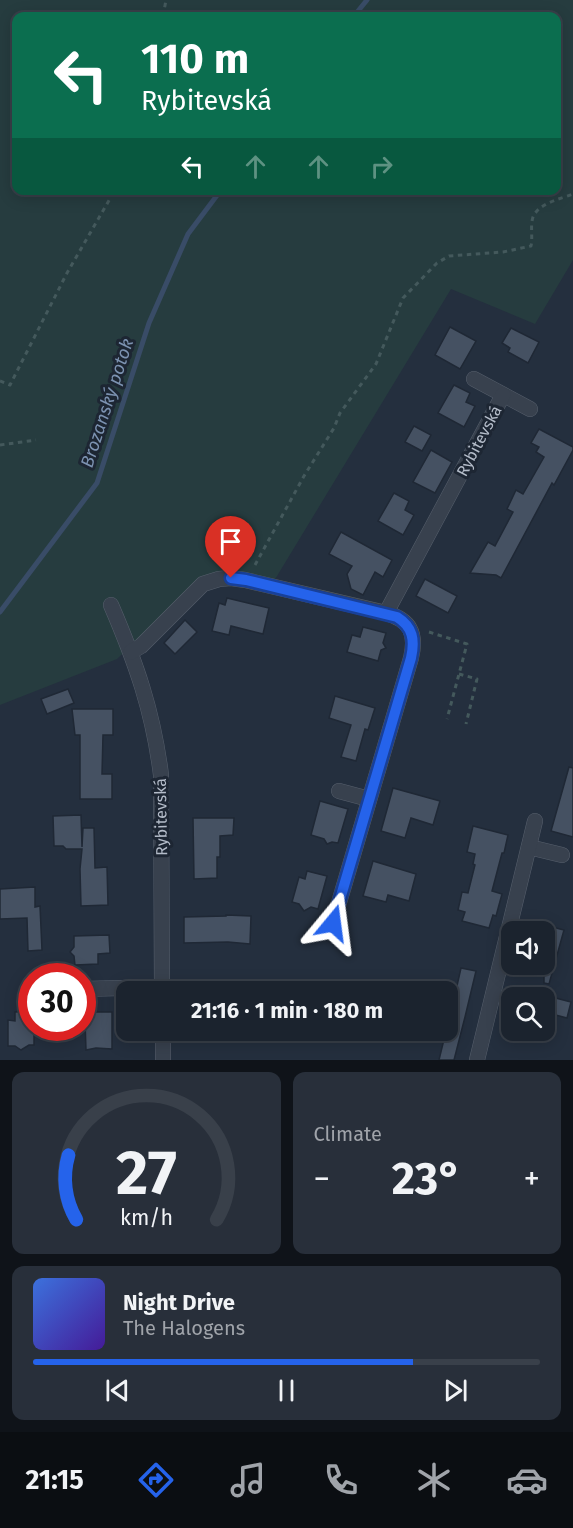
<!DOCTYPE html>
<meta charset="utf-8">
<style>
:root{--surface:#1b232e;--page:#282f3a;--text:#f1f3f6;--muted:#a0a4aa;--line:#39404a;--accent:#2563eb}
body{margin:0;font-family:"Fira Sans",sans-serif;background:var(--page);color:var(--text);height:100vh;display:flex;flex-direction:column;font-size:22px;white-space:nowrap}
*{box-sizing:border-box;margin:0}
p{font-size:20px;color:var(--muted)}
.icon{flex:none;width:33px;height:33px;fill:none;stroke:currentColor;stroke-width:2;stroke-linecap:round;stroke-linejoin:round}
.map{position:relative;height:1060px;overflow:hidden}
.details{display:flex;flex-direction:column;gap:12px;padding:12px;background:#0f1319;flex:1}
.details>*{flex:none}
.top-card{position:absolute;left:12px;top:12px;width:549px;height:183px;border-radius:12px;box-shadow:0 3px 15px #0003,0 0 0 2px var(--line);background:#0b6e4f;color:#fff;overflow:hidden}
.fabs{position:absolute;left:501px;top:921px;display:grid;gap:12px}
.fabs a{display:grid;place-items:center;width:54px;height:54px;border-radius:12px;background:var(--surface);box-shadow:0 3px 15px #0003,0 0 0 2px var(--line);font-size:30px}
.speed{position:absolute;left:18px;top:963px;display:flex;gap:12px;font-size:30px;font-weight:700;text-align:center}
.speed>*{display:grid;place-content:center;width:78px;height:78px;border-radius:50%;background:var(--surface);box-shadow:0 3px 15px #0003,0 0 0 2px var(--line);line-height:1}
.speed .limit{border:9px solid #d22;background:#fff;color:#111}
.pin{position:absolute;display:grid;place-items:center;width:51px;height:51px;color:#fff;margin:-62px -26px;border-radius:50% 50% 50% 0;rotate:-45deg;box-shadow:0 0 6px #0007}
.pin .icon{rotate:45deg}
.me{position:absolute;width:66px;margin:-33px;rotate:16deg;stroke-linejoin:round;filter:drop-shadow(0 0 4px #0008)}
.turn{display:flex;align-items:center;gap:21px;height:126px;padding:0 30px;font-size:27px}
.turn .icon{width:78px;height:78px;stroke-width:2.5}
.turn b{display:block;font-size:42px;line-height:51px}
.lanes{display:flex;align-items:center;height:57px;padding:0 30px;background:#0003;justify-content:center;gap:30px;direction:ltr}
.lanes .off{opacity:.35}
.big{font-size:45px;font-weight:700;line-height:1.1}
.details .card{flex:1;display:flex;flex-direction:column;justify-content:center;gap:9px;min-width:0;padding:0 21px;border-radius:12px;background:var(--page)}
.details .dial{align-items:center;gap:0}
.dial svg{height:156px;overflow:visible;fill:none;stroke:var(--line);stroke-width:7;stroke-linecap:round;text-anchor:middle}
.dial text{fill:var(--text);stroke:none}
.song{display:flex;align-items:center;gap:18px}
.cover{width:72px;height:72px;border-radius:9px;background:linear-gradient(135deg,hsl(220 70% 55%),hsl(260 70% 35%))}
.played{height:6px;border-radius:3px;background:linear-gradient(90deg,var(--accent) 75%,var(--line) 75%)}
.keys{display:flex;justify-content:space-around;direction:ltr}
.heat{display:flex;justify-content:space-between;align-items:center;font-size:33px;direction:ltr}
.details .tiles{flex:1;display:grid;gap:12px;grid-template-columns:1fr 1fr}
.card:last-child{grid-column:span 2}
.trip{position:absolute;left:116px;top:981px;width:342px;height:60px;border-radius:12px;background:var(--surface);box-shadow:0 3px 15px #0003,0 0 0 2px var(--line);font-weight:700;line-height:60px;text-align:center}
.menu{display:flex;height:96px;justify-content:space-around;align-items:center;background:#0b0e12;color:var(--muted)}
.menu .icon{width:42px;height:42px}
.menu .selected{color:var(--accent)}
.menu b{font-size:27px;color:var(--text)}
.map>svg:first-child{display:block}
</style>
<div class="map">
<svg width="573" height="1060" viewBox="0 0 573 1060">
<rect width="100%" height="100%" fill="#242f3e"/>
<path fill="#263c3f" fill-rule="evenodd" d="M0 0H573V260L535 324 451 289 274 581 226 570 201 577 117 659 0 705ZM16 16H556V190H16Z"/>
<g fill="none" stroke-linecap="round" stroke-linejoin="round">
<g stroke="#394c67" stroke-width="5">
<polyline points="354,16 367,0"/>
<polyline points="0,612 97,483 149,323 188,234 221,190"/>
</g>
</g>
<g fill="#455162" stroke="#1f2835" stroke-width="1.5">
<polygon points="450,327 476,341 460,369 435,355"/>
<polygon points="511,328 539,342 528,363 508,352 510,348 502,343"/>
<polygon points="454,385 470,393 466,402 475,406 464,427 438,413"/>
<polygon points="414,426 431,435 422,451 405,442"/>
<polygon points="539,429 573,447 573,450 554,485 552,483 501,578 496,575 470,573 488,542 495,546 513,512 507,509 516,490 523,494 544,457 536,452 539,447 531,443"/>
<polygon points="431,450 452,462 435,493 413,482"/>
<polygon points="394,493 409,501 405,510 414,515 403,535 378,521"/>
<polygon points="341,532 392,560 383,577 375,572 363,595 351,589 347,574 352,566 329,554"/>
<polygon points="425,579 457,596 448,613 416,596"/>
<polygon points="227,598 269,608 263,634 231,626 229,635 212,631 219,603 225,605"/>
<polygon points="185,620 197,632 175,654 164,643"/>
<polygon points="363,627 386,633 383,643 386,648 381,650 378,661 347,652 352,635 360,637"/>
<polygon points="68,689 74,703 47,714 41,699"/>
<polygon points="335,696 375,708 368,730 365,729 356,761 341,757 351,725 329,718"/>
<polygon points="72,709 113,709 113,735 103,735 102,774 112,774 112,799 80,799 80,735 75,735"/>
<polygon points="569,767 573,768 573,837 551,831"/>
<polygon points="393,788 440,801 433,825 411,818 405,838 381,831"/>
<polygon points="320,801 348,809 338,843 332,842 327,844 324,839 311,835"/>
<polygon points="81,815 82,847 83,828 94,828 95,868 107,867 108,905 81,906 80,869 82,849 66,849 63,846 54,846 53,816"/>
<polygon points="193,818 234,818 233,835 220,836 220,857 217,857 217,878 194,879"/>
<polygon points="473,826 508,835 504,853 502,853 492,891 502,894 496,916 493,915 489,928 462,921 465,912 458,910 462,892 468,893 475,865 473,864 475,854 467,852"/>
<polygon points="373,861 416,874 409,901 388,895 386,902 363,896"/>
<polygon points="307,871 327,876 318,909 311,907 304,911 299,904 292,902 299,877 305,879"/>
<polygon points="35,887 35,907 40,906 42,950 28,951 27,918 0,919 0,889"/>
<polygon points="226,915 251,916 250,944 228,942 184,943 184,917 226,916"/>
<polygon points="544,925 564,930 549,984 544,983"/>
<polygon points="109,935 110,953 98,954 98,964 75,965 74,956 70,952 74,947 74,936"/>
<polygon points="461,968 476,971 465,1017 454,1060 439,1060 446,1031 447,1030"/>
<polygon points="544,995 571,1002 567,1018 544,1012"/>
<polygon points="32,1011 32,1028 34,1028 34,1045 29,1045 21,1050 15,1046 8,1046 8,1020 15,1021 15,1012"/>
<polygon points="89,1012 112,1012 112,1049 96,1048 86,1050 85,1021 89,1021"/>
</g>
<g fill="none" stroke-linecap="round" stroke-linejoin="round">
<defs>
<g id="minor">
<polyline points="474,379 530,409"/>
<path d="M111 605C136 663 153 711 161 775L162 992"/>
<polyline points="386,613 503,395"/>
<path d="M131 652 141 646 203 584 219 579 231 578 245 580 386 613C410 620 417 633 411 658L333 923"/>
<polyline points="339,791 369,799"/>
<polyline points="529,847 562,855"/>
<polyline points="82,989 162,987"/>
<polyline points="163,1030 163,1060"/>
<polyline points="477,1060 535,821"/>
</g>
</defs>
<use href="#minor" stroke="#565f6c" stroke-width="16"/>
<g stroke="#44595c" stroke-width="3" stroke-dasharray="4.5 4.5" stroke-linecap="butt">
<polyline points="163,16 166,0"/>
<polyline points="0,381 10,385 67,273 115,190"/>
<polyline points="0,445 36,440"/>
<path d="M255 565 304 476 334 428 340 413 376 364 403 298 437 263 449 256 503 252 531 246C533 237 530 226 533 217 539 203 560 199 573 194"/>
<polyline points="429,632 467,644 447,719"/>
<polyline points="459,674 477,679 466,724"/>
</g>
<use href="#minor" stroke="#38414e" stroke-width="15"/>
</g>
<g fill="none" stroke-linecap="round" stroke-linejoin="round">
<defs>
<path id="route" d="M231 578 246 580 397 617C413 627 415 640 411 658L333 923"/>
</defs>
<use href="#route" stroke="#184099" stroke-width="15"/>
<use href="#route" stroke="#2563eb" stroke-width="10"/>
</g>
<g text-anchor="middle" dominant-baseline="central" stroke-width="6" stroke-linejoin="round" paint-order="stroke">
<g font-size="16" fill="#b4bcc9" stroke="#1d2633">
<text transform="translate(479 441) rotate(-62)">Rybitevská</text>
<text transform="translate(161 817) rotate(-91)">Rybitevská</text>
</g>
<g font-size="18" font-style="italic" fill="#7c92b1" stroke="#1d2633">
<text transform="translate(107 403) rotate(-72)">Brozanský potok</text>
</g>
</g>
</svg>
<div class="fabs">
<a><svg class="icon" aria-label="sound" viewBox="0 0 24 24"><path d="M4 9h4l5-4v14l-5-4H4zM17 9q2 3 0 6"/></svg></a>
<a><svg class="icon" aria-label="search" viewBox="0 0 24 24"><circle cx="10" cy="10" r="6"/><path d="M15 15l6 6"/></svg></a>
</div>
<div class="speed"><div class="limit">30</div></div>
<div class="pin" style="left:231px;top:578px;background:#d93025"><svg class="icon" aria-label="arrive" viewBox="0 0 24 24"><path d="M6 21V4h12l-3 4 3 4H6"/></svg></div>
<svg class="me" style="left:333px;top:923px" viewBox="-20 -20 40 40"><path d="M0-17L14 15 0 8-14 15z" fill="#2563eb" stroke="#fff" stroke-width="4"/></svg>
<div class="trip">21:16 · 1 min · 180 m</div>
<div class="top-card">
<div class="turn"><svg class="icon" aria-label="left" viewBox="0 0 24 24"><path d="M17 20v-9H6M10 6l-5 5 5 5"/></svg><div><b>110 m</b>Rybitevská</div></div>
<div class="lanes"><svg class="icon" aria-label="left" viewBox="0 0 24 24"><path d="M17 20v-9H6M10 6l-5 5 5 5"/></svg><svg class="icon off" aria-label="ahead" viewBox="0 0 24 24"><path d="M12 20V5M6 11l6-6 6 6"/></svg><svg class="icon off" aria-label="ahead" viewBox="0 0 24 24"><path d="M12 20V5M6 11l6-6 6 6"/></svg><svg class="icon off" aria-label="right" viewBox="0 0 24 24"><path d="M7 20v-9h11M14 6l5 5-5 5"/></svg></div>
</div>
</div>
<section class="details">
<div class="tiles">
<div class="card dial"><svg viewBox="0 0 100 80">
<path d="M14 69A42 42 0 1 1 86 69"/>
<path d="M14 69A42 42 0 0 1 10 36" stroke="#2563eb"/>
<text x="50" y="56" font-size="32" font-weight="700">27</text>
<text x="50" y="72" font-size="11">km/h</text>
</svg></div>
<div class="card"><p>Climate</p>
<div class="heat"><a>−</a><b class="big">23°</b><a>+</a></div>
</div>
<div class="card">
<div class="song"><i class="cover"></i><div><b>Night Drive</b><p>The Halogens</p></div></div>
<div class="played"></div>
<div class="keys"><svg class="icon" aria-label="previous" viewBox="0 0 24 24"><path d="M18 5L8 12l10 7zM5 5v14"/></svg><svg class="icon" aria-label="pause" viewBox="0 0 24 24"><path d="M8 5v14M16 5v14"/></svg><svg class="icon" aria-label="next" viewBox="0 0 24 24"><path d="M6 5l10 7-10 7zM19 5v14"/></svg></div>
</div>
</div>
</section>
<nav class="menu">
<b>21:15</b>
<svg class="icon selected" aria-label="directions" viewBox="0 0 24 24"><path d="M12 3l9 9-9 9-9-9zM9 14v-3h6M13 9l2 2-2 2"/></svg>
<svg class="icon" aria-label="music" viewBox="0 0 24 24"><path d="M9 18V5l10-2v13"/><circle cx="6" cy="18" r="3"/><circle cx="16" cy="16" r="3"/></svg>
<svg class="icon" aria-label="phone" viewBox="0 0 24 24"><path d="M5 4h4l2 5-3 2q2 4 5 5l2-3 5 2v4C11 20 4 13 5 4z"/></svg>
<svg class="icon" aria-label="climate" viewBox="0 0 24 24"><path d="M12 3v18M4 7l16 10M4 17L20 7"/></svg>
<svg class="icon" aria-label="car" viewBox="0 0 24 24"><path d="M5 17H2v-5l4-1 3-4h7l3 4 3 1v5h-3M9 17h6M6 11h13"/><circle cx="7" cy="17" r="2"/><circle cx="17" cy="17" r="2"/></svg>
</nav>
